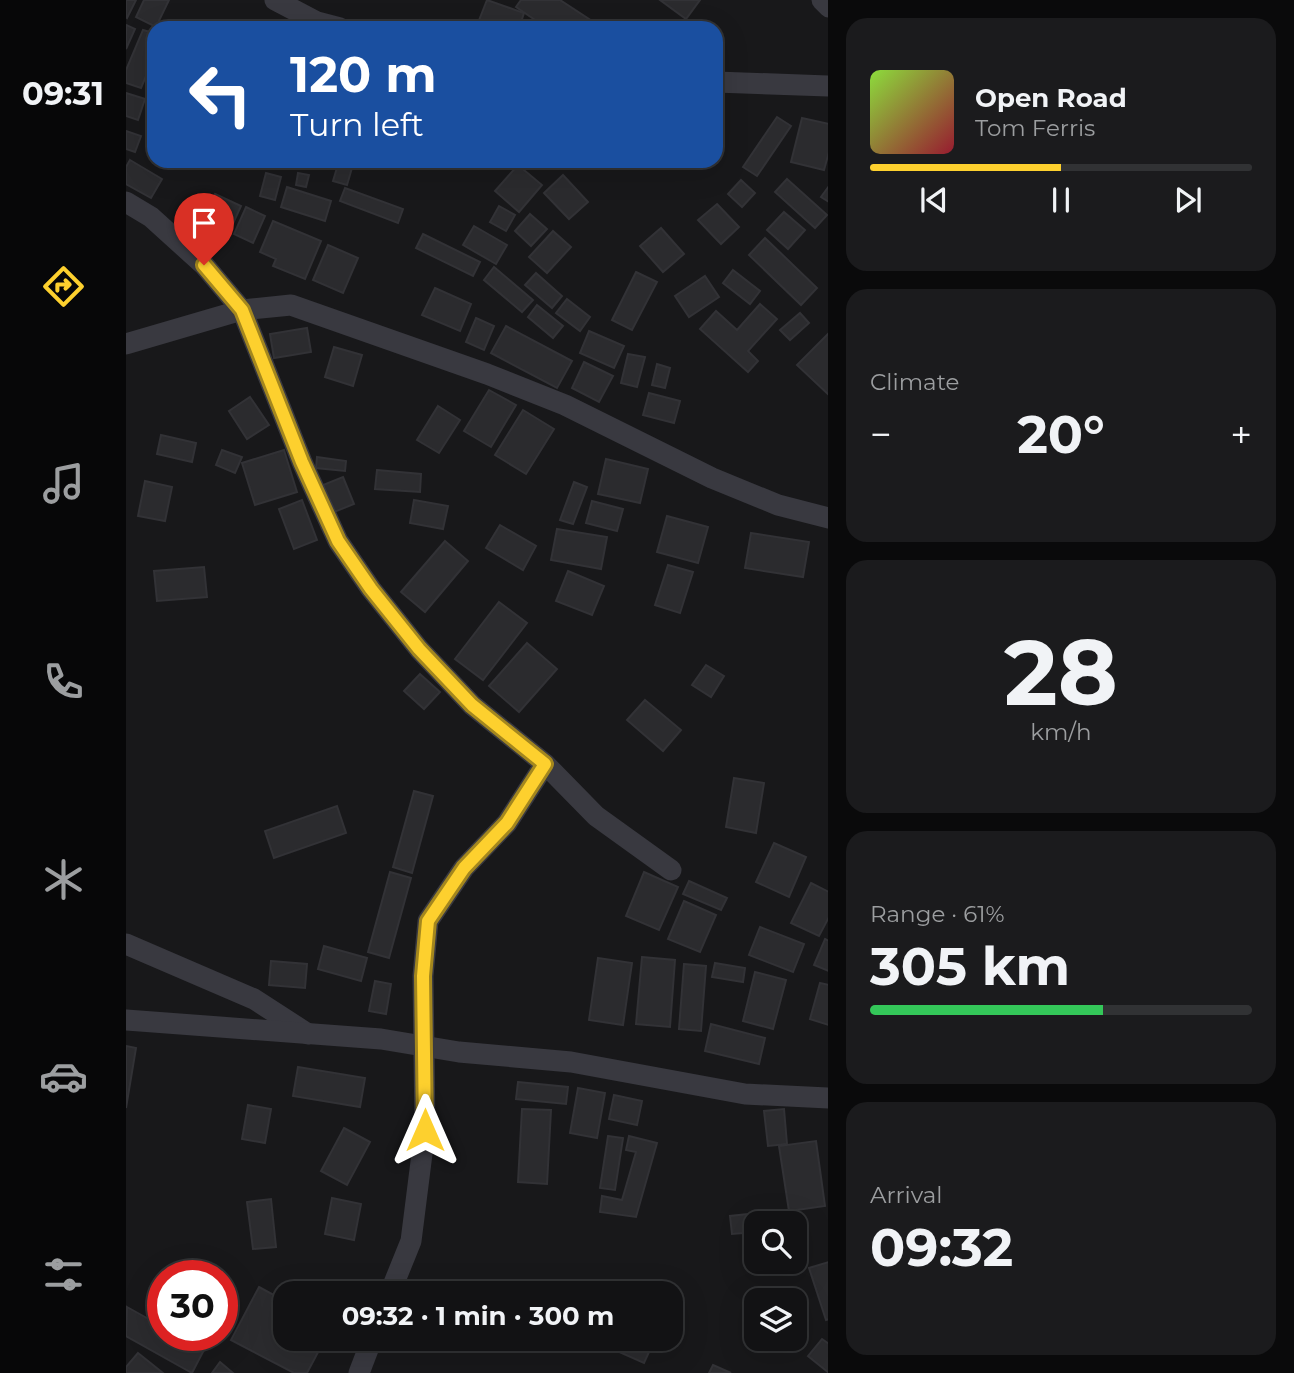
<!DOCTYPE html>
<meta charset="utf-8">
<style>
:root{--surface:#121214;--page:#1b1b1d;--text:#f1f3f6;--muted:#9c9ea0;--line:#313234;--accent:#fdd02e}
body{margin:0;font-family:Montserrat,sans-serif;background:var(--page);color:var(--text);height:100vh;display:flex;flex-direction:column;font-size:26px;white-space:nowrap}
*{box-sizing:border-box;margin:0}
p{font-size:23px;color:var(--muted)}
.icon{flex:none;width:38px;height:38px;fill:none;stroke:currentColor;stroke-width:2;stroke-linecap:round;stroke-linejoin:round}
.map{position:relative;flex:1;overflow:hidden}
.side{display:flex;flex-direction:column;gap:18px;padding:18px;background:#0a0a0b;width:466px}
.side>*{flex:none}
.banner{position:absolute;left:21px;top:21px;width:576px;height:147px;border-radius:21px;box-shadow:0 7px 28px #0002,0 0 0 2px var(--line);background:#1a4fa0;color:#fff;overflow:hidden}
.buttons{position:absolute;left:618px;top:1211px;display:grid;gap:14px}
.buttons a{display:grid;place-items:center;width:63px;height:63px;border-radius:14px;background:var(--surface);box-shadow:0 7px 28px #0002,0 0 0 2px var(--line);font-size:35px}
.speed{position:absolute;left:21px;top:1260px;display:flex;gap:14px;font-size:35px;font-weight:700;text-align:center}
.speed>*{display:grid;place-content:center;width:91px;height:91px;border-radius:50%;background:var(--surface);box-shadow:0 7px 28px #0002,0 0 0 2px var(--line);line-height:1}
.speed .limit{border:10px solid #d22;background:#fff;color:#111}
.pin{position:absolute;display:grid;place-items:center;width:60px;height:60px;color:#fff;margin:-72px -30px;border-radius:50% 50% 50% 0;rotate:-45deg;box-shadow:0 0 7px #0007}
.pin .icon{rotate:45deg}
.me{position:absolute;width:77px;margin:-38px;rotate:0deg;stroke-linejoin:round;filter:drop-shadow(0 0 5px #0008)}
.turn{display:flex;align-items:center;gap:24px;height:147px;padding:0 28px;font-size:32px}
.turn .icon{width:91px;height:91px;stroke-width:2.5}
.turn b{display:block;font-size:49px;line-height:60px}
.big{font-size:52px;font-weight:700;line-height:1.1}
.side .tile{flex:1;display:flex;flex-direction:column;justify-content:center;gap:10px;min-width:0;padding:0 24px;border-radius:21px;background:var(--page)}
.side .dial{align-items:center;gap:0}
.dial b{font-size:91px;line-height:1}
.song{display:flex;align-items:center;gap:21px}
.cover{width:84px;height:84px;border-radius:10px;background:linear-gradient(135deg,hsl(90 70% 55%),hsl(350 70% 35%))}
.played{height:7px;border-radius:4px;background:linear-gradient(90deg,var(--accent) 50%,var(--line) 50%)}
.keys{display:flex;justify-content:space-around;direction:ltr}
.heat{display:flex;justify-content:space-between;align-items:center;font-size:38px;direction:ltr}
.charge{height:10px;border-radius:5px;background:linear-gradient(90deg,#34c759 61%,var(--line) 0)}
.trip{position:absolute;left:147px;top:1281px;width:410px;height:70px;border-radius:21px;background:var(--surface);box-shadow:0 7px 28px #0002,0 0 0 2px var(--line);font-weight:700;line-height:70px;text-align:center}
main{display:flex;flex:1;min-height:0}
.tabs{display:flex;flex-direction:column;width:126px;justify-content:space-around;align-items:center;background:#070708;color:var(--muted)}
.tabs .icon{width:49px;height:49px}
.tabs .active{color:var(--accent)}
.tabs b{font-size:32px;color:var(--text)}
.map>svg:first-child{display:block}
</style>
<main>
<nav class="tabs">
<b>09:31</b>
<svg class="icon active" aria-label="directions" viewBox="0 0 24 24"><path d="M12 3l9 9-9 9-9-9zM9 14v-3h6M13 9l2 2-2 2"/></svg>
<svg class="icon" aria-label="music" viewBox="0 0 24 24"><path d="M9 18V5l10-2v13"/><circle cx="6" cy="18" r="3"/><circle cx="16" cy="16" r="3"/></svg>
<svg class="icon" aria-label="phone" viewBox="0 0 24 24"><path d="M5 4h4l2 5-3 2q2 4 5 5l2-3 5 2v4C11 20 4 13 5 4z"/></svg>
<svg class="icon" aria-label="climate" viewBox="0 0 24 24"><path d="M12 3v18M4 7l16 10M4 17L20 7"/></svg>
<svg class="icon" aria-label="car" viewBox="0 0 24 24"><path d="M5 17H2v-5l4-1 3-4h7l3 4 3 1v5h-3M9 17h6M6 11h13"/><circle cx="7" cy="17" r="2"/><circle cx="17" cy="17" r="2"/></svg>
<svg class="icon" aria-label="filters" viewBox="0 0 24 24"><path d="M4 7h16M4 17h16"/><circle cx="9" cy="7" r="2"/><circle cx="15" cy="17" r="2"/></svg>
</nav>
<div class="map">
<svg width="703" height="1373" viewBox="0 0 703 1373">
<rect width="100%" height="100%" fill="#18181a"/>
<g fill="#2b2b2e" stroke="#323236" stroke-width="2">
<polygon points="0,0 10,0 1,18 0,17"/>
<polygon points="18,0 43,0 30,27 10,17"/>
<polygon points="361,0 398,13 393,28 350,28"/>
<polygon points="395,0 434,0 472,25 469,28 421,28 390,7"/>
<polygon points="534,0 574,0 560,19"/>
<polygon points="0,25 9,29 0,49"/>
<polygon points="17,30 28,33 28,57 15,88 0,83 0,70"/>
<polygon points="0,93 19,99 12,120 0,116"/>
<polygon points="651,117 665,126 631,176 617,167"/>
<polygon points="676,118 703,124 703,152 698,170 665,162"/>
<polygon points="0,131 15,136 9,152 0,149"/>
<polygon points="4,160 36,179 25,198 0,184 0,167"/>
<polygon points="138,161 159,161 158,166"/>
<polygon points="213,161 228,161 221,185 207,181"/>
<polygon points="392,165 416,185 393,212 369,191"/>
<polygon points="140,173 155,177 149,200 134,196"/>
<polygon points="172,173 183,175 180,187 170,185"/>
<polygon points="437,175 462,202 443,219 418,193"/>
<polygon points="661,179 701,215 689,228 649,192"/>
<polygon points="615,180 629,193 616,207 602,194"/>
<polygon points="703,186 703,202 695,197"/>
<polygon points="161,187 205,201 199,221 155,207"/>
<polygon points="219,188 277,209 272,223 214,201"/>
<polygon points="89,194 115,206 105,228 79,217"/>
<polygon points="591,204 613,227 595,244 572,220"/>
<polygon points="373,206 389,215 380,231 364,222"/>
<polygon points="120,207 139,216 127,243 108,234"/>
<polygon points="658,212 679,230 662,249 641,230"/>
<polygon points="404,214 421,229 405,246 389,231"/>
<polygon points="147,221 195,241 179,279 147,266 150,259 134,252"/>
<polygon points="348,226 381,245 370,264 337,245"/>
<polygon points="535,228 558,254 537,272 514,246"/>
<polygon points="427,231 445,247 421,273 403,257"/>
<polygon points="297,234 354,262 347,276 290,248"/>
<polygon points="639,238 691,288 675,305 623,255"/>
<polygon points="202,245 232,258 217,293 187,280"/>
<polygon points="368,267 407,300 396,312 358,280"/>
<polygon points="607,270 634,291 624,304 597,283"/>
<polygon points="510,272 531,282 506,330 486,320"/>
<polygon points="410,273 436,296 426,308 399,285"/>
<polygon points="579,276 593,297 563,317 549,296"/>
<polygon points="309,288 345,304 334,331 296,315"/>
<polygon points="441,299 464,317 454,331 430,313"/>
<polygon points="634,304 651,319 622,351 632,361 622,372 574,329 590,311 611,330"/>
<polygon points="411,305 437,326 427,338 402,317"/>
<polygon points="674,313 683,323 664,340 654,330"/>
<polygon points="350,318 368,326 358,350 340,342"/>
<polygon points="380,326 446,361 431,388 365,353"/>
<polygon points="181,328 185,352 148,358 144,334"/>
<polygon points="463,331 498,346 488,368 454,353"/>
<polygon points="703,333 703,395 671,365"/>
<polygon points="208,347 236,355 227,386 199,377"/>
<polygon points="502,354 519,357 511,387 495,383"/>
<polygon points="458,362 487,376 473,402 446,388"/>
<polygon points="531,364 544,368 539,388 526,385"/>
<polygon points="363,390 390,405 365,447 338,431"/>
<polygon points="523,393 554,401 548,423 517,415"/>
<polygon points="124,397 143,425 121,439 103,411"/>
<polygon points="312,406 334,420 313,453 291,440"/>
<polygon points="397,410 428,429 400,474 369,455"/>
<polygon points="35,435 70,443 66,462 31,454"/>
<polygon points="96,450 116,457 109,473 90,465"/>
<polygon points="158,450 171,492 129,505 116,463"/>
<polygon points="191,457 220,461 219,471 190,468"/>
<polygon points="480,459 522,469 514,503 472,494"/>
<polygon points="251,470 295,474 294,492 249,489"/>
<polygon points="217,477 228,504 208,512 197,485"/>
<polygon points="19,481 46,487 39,521 12,516"/>
<polygon points="448,482 461,487 447,524 434,520"/>
<polygon points="176,500 191,540 168,549 153,509"/>
<polygon points="288,500 322,506 317,529 284,523"/>
<polygon points="466,501 497,509 491,531 460,523"/>
<polygon points="541,516 582,527 572,563 531,552"/>
<polygon points="374,525 410,546 397,570 360,548"/>
<polygon points="431,529 481,537 475,569 425,560"/>
<polygon points="625,533 683,542 677,577 619,568"/>
<polygon points="319,541 342,561 299,612 275,592"/>
<polygon points="542,565 567,572 554,613 529,605"/>
<polygon points="78,567 81,597 31,601 28,571"/>
<polygon points="442,571 478,586 466,615 430,601"/>
<polygon points="373,602 401,623 357,680 329,659"/>
<polygon points="401,643 431,669 393,712 363,686"/>
<polygon points="580,665 598,676 585,697 566,685"/>
<polygon points="294,674 314,692 298,709 278,691"/>
<polygon points="519,700 555,730 537,751 501,720"/>
<polygon points="608,778 638,783 630,833 600,827"/>
<polygon points="288,791 307,796 286,873 267,867"/>
<polygon points="211,806 220,833 148,858 139,831"/>
<polygon points="648,843 680,857 663,897 630,882"/>
<polygon points="264,872 285,878 263,958 242,952"/>
<polygon points="518,872 552,887 533,930 500,916"/>
<polygon points="563,881 601,898 595,910 557,894"/>
<polygon points="685,883 703,892 703,917 693,936 665,923"/>
<polygon points="558,901 590,915 574,952 542,939"/>
<polygon points="634,927 678,944 667,972 623,955"/>
<polygon points="699,939 703,941 703,971 688,965"/>
<polygon points="198,946 241,958 235,981 192,969"/>
<polygon points="516,957 549,960 544,1027 510,1024"/>
<polygon points="472,958 506,963 497,1025 463,1020"/>
<polygon points="145,961 181,964 179,988 143,985"/>
<polygon points="589,963 619,968 617,982 586,977"/>
<polygon points="558,964 580,966 575,1031 553,1029"/>
<polygon points="629,972 660,980 647,1029 617,1021"/>
<polygon points="249,981 265,984 260,1014 243,1011"/>
<polygon points="694,983 703,985 703,1025 684,1019"/>
<polygon points="585,1024 639,1038 633,1064 579,1051"/>
<polygon points="0,1046 10,1048 0,1108"/>
<polygon points="172,1067 239,1078 234,1107 167,1096"/>
<polygon points="392,1082 442,1087 440,1104 390,1099"/>
<polygon points="452,1088 479,1093 471,1138 444,1133"/>
<polygon points="488,1095 516,1101 511,1125 483,1119"/>
<polygon points="122,1105 145,1109 139,1143 116,1139"/>
<polygon points="396,1109 425,1110 421,1184 392,1182"/>
<polygon points="658,1109 661,1144 642,1146 638,1111"/>
<polygon points="218,1128 244,1142 221,1185 195,1171"/>
<polygon points="482,1136 497,1138 489,1190 474,1188"/>
<polygon points="503,1136 531,1143 510,1217 474,1212 476,1196 496,1200 510,1152 500,1150"/>
<polygon points="690,1141 699,1206 663,1211 653,1146"/>
<polygon points="206,1198 235,1204 228,1240 199,1234"/>
<polygon points="145,1199 150,1247 127,1249 121,1202"/>
<polygon points="631,1213 630,1232 606,1234 604,1216"/>
<polygon points="703,1262 703,1319 700,1320 683,1268"/>
<polygon points="133,1287 159,1301 159,1339 199,1339 181,1373 168,1373 105,1340"/>
<polygon points="1,1307 37,1327 37,1335 52,1335 78,1350 66,1373 0,1336"/>
<polygon points="497,1339 529,1339 518,1363 491,1351"/>
<polygon points="696,1339 703,1344 703,1373 682,1356"/>
<polygon points="12,1353 37,1373 0,1373 0,1367"/>
<polygon points="94,1362 107,1373 86,1373"/>
<polygon points="587,1365 605,1373 583,1373"/>
</g>
<g fill="none" stroke-linecap="round" stroke-linejoin="round">
<g stroke="#393940" stroke-width="21">
<polyline points="149,0 191,22 214,28"/>
<polyline points="696,0 703,7"/>
<polyline points="590,82 703,86"/>
<polyline points="0,202 25,217 78,265 116,310 176,462 212,541 245,589 293,649 346,705 419,764 381,823 338,868 302,921 297,976 299,1130 285,1241 264,1293"/>
<polyline points="0,344 116,310 165,305 361,374 439,405 586,478 652,505 703,518"/>
<polyline points="419,764 470,816 545,870"/>
<polyline points="0,944 128,999 182,1034"/>
<polyline points="0,1020 255,1039 333,1052 445,1062 619,1094 703,1098"/>
<polyline points="233,1373 246,1339"/>
</g>
</g>
<g fill="none" stroke-linecap="round" stroke-linejoin="round">
<defs>
<polyline id="route" points="78,265 116,310 176,462 212,541 245,589 293,649 346,705 419,764 381,823 338,868 302,921 297,976 299,1130"/>
</defs>
<use href="#route" stroke="#a4871e" stroke-width="18"/>
<use href="#route" stroke="#fdd02e" stroke-width="12"/>
</g>
</svg>
<div class="buttons">
<a><svg class="icon" aria-label="search" viewBox="0 0 24 24"><circle cx="10" cy="10" r="6"/><path d="M15 15l6 6"/></svg></a>
<a><svg class="icon" aria-label="layers" viewBox="0 0 24 24"><path d="M12 4l9 5-9 5-9-5zM3 14l9 5 9-5"/></svg></a>
</div>
<div class="speed"><div class="limit">30</div></div>
<div class="pin" style="left:78px;top:265px;background:#d93025"><svg class="icon" aria-label="arrive" viewBox="0 0 24 24"><path d="M6 21V4h12l-3 4 3 4H6"/></svg></div>
<svg class="me" style="left:299px;top:1130px" viewBox="-20 -20 40 40"><path d="M0-17L14 15 0 8-14 15z" fill="#fdd02e" stroke="#fff" stroke-width="4"/></svg>
<div class="trip">09:32 · 1 min · 300 m</div>
<div class="banner">
<div class="turn"><svg class="icon" aria-label="left" viewBox="0 0 24 24"><path d="M17 20v-9H6M10 6l-5 5 5 5"/></svg><div><b>120 m</b>Turn left</div></div>
</div>
</div>
<section class="side">
<div class="tile">
<div class="song"><i class="cover"></i><div><b>Open Road</b><p>Tom Ferris</p></div></div>
<div class="played"></div>
<div class="keys"><svg class="icon" aria-label="previous" viewBox="0 0 24 24"><path d="M18 5L8 12l10 7zM5 5v14"/></svg><svg class="icon" aria-label="pause" viewBox="0 0 24 24"><path d="M8 5v14M16 5v14"/></svg><svg class="icon" aria-label="next" viewBox="0 0 24 24"><path d="M6 5l10 7-10 7zM19 5v14"/></svg></div>
</div>
<div class="tile"><p>Climate</p>
<div class="heat"><a>−</a><b class="big">20°</b><a>+</a></div>
</div>
<div class="tile dial"><b>28</b><p>km/h</p></div>
<div class="tile"><p>Range · 61%</p><b class="big">305 km</b><div class="charge"></div></div>
<div class="tile"><p>Arrival</p><b class="big">09:32</b></div>
</section>
</main>
